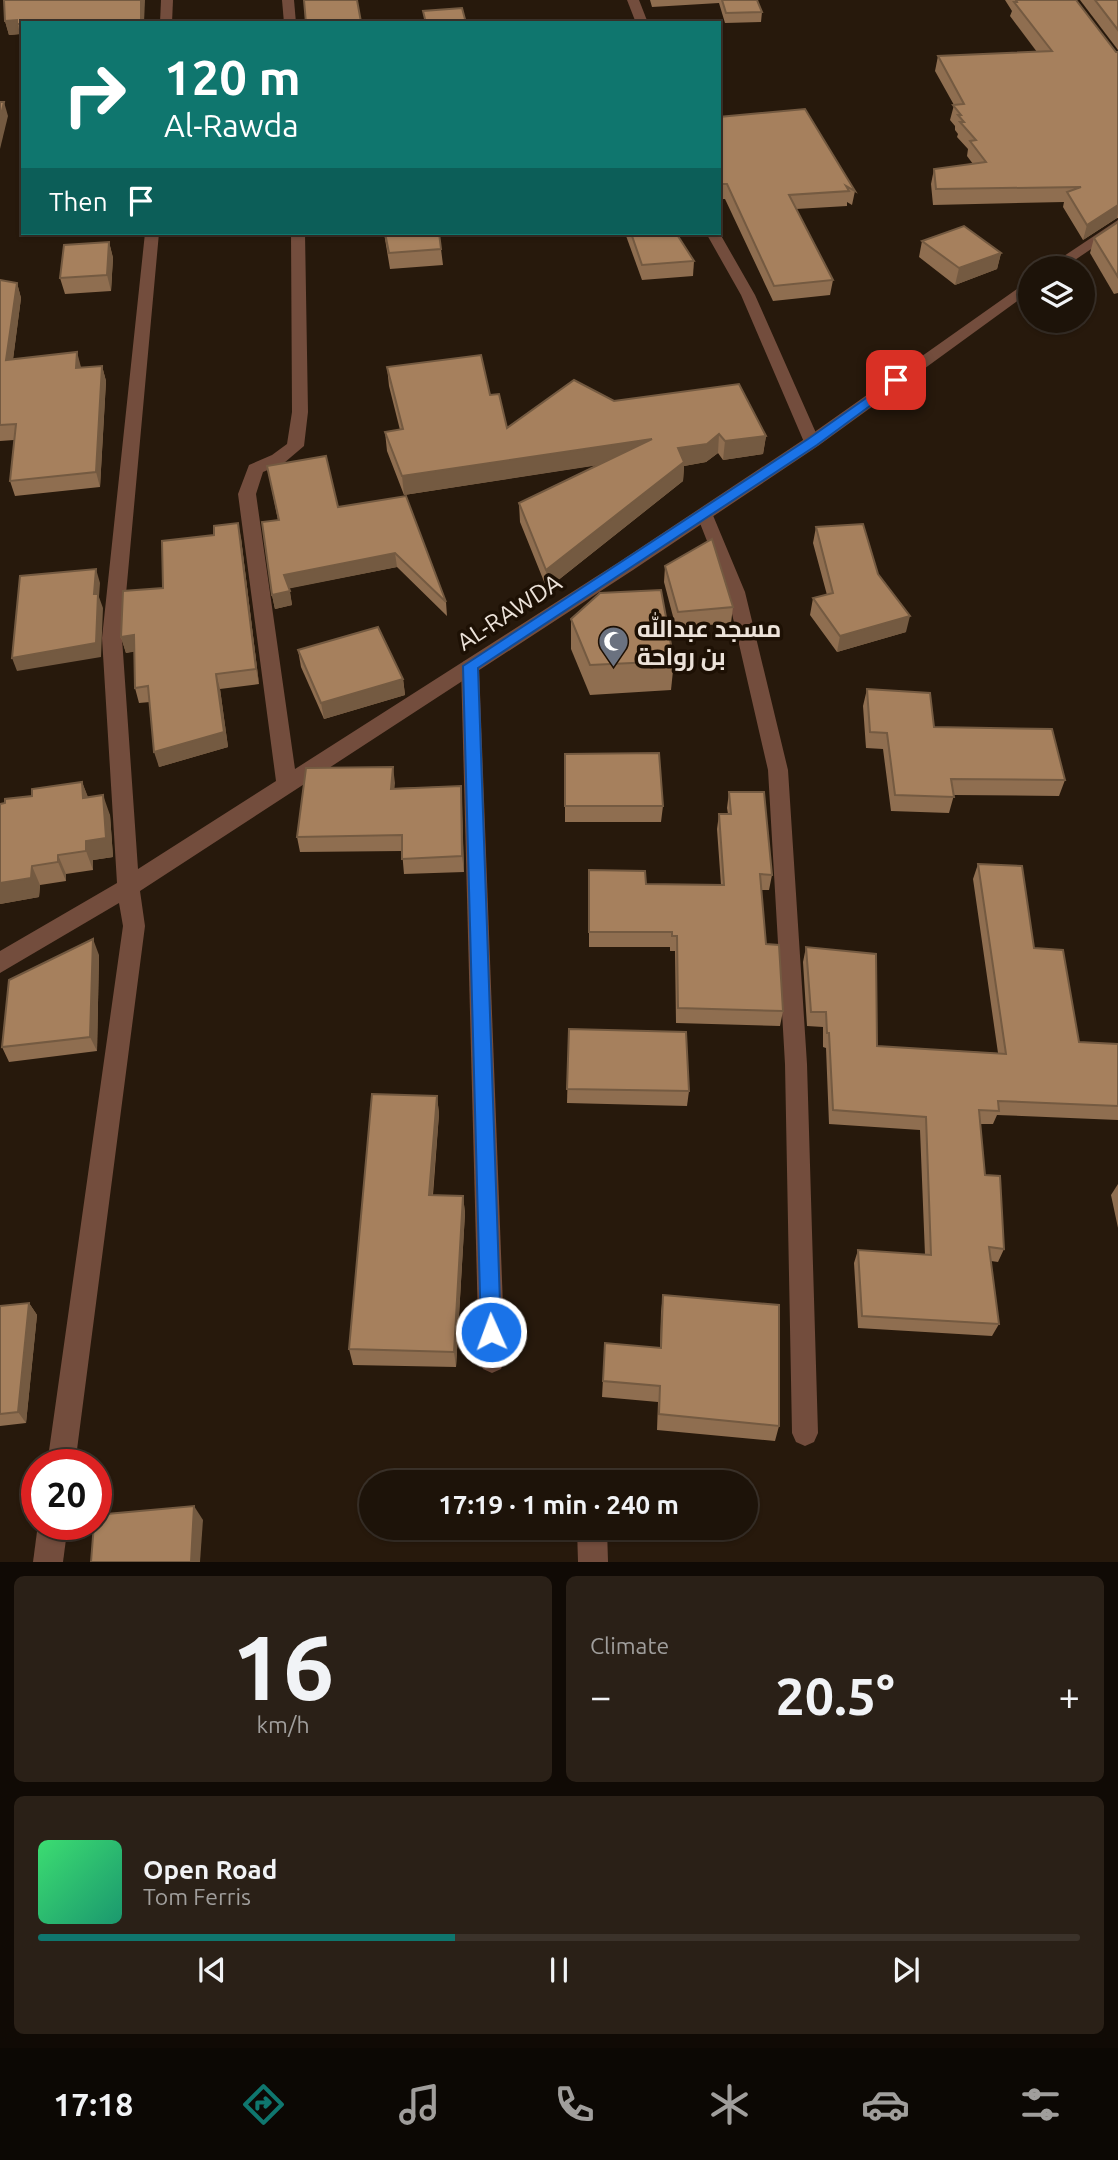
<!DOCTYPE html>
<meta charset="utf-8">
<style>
:root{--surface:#1d1309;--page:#2a2017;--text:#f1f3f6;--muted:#a09e9c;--line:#3b322a;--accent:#0f766e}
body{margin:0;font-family:Ubuntu,Cairo,sans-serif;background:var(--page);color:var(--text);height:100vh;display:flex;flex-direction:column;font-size:26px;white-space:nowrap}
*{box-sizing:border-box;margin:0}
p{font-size:23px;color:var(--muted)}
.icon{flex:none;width:38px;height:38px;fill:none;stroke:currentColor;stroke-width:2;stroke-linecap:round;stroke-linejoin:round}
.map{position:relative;height:1562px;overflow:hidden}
.panel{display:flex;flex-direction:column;gap:14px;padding:14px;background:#100a05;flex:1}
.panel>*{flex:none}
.hud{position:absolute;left:21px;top:21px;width:700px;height:214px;border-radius:0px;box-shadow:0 2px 5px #0004,0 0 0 2px var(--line);background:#0f766e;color:#fff;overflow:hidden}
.controls{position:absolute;left:1018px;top:256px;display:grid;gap:14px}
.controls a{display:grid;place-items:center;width:77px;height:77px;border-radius:50%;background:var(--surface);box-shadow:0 2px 5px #0004,0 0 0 2px var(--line);font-size:35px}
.speed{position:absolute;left:21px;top:1449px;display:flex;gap:14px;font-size:35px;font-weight:700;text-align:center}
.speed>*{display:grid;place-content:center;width:91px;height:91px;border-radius:50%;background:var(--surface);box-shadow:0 2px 5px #0004,0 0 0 2px var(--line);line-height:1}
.speed .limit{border:10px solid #d22;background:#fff;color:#111}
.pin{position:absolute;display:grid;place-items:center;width:60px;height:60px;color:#fff;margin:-30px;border-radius:14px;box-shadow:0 4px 10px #0006}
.me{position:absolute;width:77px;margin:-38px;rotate:358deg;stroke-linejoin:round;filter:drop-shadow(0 0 5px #0008)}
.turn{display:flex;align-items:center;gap:24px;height:147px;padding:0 28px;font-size:32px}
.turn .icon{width:91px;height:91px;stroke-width:2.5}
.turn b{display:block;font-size:49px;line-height:60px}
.then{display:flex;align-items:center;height:66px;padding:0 28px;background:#0003;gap:14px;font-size:26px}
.big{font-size:52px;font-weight:700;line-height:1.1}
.panel .widget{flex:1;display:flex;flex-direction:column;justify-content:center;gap:10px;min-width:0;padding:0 24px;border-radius:10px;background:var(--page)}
.panel .dial{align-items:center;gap:0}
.dial b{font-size:91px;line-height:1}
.song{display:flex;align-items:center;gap:21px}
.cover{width:84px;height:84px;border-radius:10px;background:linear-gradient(135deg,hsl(140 70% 55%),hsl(160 70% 35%))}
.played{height:7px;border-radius:4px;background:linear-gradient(90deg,var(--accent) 40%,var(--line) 40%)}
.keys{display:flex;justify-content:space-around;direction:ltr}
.heat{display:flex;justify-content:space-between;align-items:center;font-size:38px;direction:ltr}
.panel .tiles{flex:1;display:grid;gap:14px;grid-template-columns:1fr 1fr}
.widget:last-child{grid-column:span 2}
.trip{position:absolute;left:359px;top:1470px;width:399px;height:70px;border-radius:35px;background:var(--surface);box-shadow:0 2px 5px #0004,0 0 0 2px var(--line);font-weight:700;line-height:70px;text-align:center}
.tabs{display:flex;height:112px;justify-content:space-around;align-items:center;background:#0c0804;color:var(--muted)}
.tabs .icon{width:49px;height:49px}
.tabs .active{color:var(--accent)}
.tabs b{font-size:32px;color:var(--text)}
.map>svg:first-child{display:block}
</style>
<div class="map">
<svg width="1118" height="1562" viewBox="0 0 1118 1562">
<rect width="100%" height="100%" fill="#27190c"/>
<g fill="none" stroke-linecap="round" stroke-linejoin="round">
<g fill="#734d3d" fill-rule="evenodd">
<polygon points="627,0 639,0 648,23 636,23"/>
<polygon points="719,232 755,295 820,442 818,445 806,445 804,442 741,295 706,233"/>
<polygon points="704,508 712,513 745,592 788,770 807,1064 818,1433 814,1442 805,1446 796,1442 792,1433 785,1064 768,770 727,592 696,513"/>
<polygon points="470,660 476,661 479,666 505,1360 501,1369 492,1373 483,1369 479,1360 461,666 464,661"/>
</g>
<g fill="#734d3d" fill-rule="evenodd">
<polygon points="161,0 173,0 172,23 160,23"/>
<polygon points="282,0 294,0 296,23 284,23"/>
<polygon points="1118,220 1118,231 1063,268 1046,268"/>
<polygon points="145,233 159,233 122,638 138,869 276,781 238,494 249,465 272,455 287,444 292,412 291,233 305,233 308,412 304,446 284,463 263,472 256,494 295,769 619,562 806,438 1031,279 1031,291 818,446 633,570 140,891 145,926 75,1465 47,1465 123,926 119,903 0,973 0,951 117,883 102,638"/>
<polygon points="38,1524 68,1524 63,1562 33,1562"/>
<polygon points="577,1528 607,1528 608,1562 578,1562"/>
</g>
</g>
<g fill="#8f6e50">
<polygon points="4,0 144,23 23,23 23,38 21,38 20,34 9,35 5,21"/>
<polygon points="650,0 757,0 762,12 761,22 725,23 719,3 652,7"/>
<polygon points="1005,0 1076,0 1116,52 1118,52 1118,218 1117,218 1083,240 1063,207 1064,202 933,205 931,184 934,169 973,164 967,156 968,149 957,137 958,134 955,130 955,126 950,120 954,105 935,71 938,56 1037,52 1010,16 1012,11"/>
<polygon points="1080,0 1118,0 1118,50"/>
<polygon points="719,117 855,191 852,205 847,202 847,206 796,209 833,280 830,295 773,301 725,199 719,199"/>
<polygon points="1118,222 1118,293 1114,294 1090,253 1094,238"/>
<polygon points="384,233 439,233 443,265 390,269"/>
<polygon points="625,233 676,233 694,261 693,276 642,280"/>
<polygon points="922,241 1001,253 997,269 955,285 919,257"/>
<polygon points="109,242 113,258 111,291 65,294 60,278"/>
<polygon points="0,280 17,283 21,298 13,359 81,368 102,366 106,381 100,487 15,496 10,481 14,440 0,441"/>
<polygon points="387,367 490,395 507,428 614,401 766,436 763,454 723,460 718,453 706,462 684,466 683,481 547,589 520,522 519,503 597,465 404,495 387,451 385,432 400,430 389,386"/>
<polygon points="270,480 338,507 406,496 446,602 447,616 397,567 289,588 292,605 275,609 272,595 278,520"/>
<polygon points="816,527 878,574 906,632 837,652 810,615 813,598 827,595 813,543"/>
<polygon points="214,535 241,538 259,684 220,689 228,747 159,767 150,702 139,703 135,688 134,651 126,653 121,637 163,588"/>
<polygon points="665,566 733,607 731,623 676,628 664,582"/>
<polygon points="571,619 674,661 671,690 590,695 571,649"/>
<polygon points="298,650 403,679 405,695 324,719 301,667"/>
<polygon points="867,689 934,727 1065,780 1059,796 954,795 949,813 891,811 883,749 866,748 863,706"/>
<polygon points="565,754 663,806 661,822 565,822"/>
<polygon points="393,767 394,788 461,786 464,872 404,874 402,851 300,852 297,837"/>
<polygon points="82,782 88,798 110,815 113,857 93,860 93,870 66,874 66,881 40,885 39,897 0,904 0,804"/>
<polygon points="729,792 772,875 769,890 761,890 766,944 783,1011 780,1026 676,1023 675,951 670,951 670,947 589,947 589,870 646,884 721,885 717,829 719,814 728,814 727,808"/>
<polygon points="978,864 1034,948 1079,1042 1118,1044 1118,1120 997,1115 993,1124 980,1124 985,1175 1004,1249 998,1262 991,1261 999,1324 992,1336 858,1328 854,1263 858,1250 925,1255 920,1130 829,1124 826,1048 823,1047 823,1027 807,1026 803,962 806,947 877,1046 998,1053 973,879"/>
<polygon points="99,955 97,1051 9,1062 2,1047"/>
<polygon points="569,1029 689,1091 687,1106 567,1103"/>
<polygon points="437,1096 439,1114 433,1195 463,1196 465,1213 456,1367 353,1365 349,1349"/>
<polygon points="1118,1184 1118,1228 1111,1195"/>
<polygon points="663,1295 779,1426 775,1441 657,1430 658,1402 602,1397 605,1343 660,1348 661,1312"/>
<polygon points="29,1303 37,1315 26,1423 0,1426 0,1306"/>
</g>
<g fill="#745a41">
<polygon points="141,0 145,0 144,23 141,23"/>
<polygon points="17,20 20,34 9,35 5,21"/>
<polygon points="4,102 8,116 0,149 0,119"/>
<polygon points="1118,205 1118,213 1117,218 1083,240 1087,225"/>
<polygon points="109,242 113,258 111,291 107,275"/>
<polygon points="1001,253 997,269 955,285 959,268"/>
<polygon points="17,283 21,298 11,375 6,360"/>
<polygon points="77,352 81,367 76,368"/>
<polygon points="102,366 106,381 100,487 96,472"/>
<polygon points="719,434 718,453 706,462 684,466 683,481 547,589 546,570 678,448"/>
<polygon points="766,436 763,454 723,460 725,441"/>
<polygon points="652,439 651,457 404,495 402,476"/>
<polygon points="238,523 241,538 259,684 256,669"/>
<polygon points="395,553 397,567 287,589 284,575"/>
<polygon points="96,569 100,583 99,597 103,608 101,657 17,671 12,658 94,594"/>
<polygon points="290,591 292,605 275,609 272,595"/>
<polygon points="910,616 906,632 837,652 840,636"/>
<polygon points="134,635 139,651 126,653 121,637"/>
<polygon points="216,674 220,689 228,747 159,767 154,752"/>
<polygon points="403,679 405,695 324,719 321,703"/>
<polygon points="393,767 395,783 393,805 391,789"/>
<polygon points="82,782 90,802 83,798"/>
<polygon points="461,786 462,802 464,872 462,856"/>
<polygon points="103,795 110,815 113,857 93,860 93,870 86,851 86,841"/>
<polygon points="58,855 66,874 66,881 58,862"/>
<polygon points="32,866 40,885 39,897 0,904 0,883"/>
<polygon points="93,939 99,955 97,1051 90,1037"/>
<polygon points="437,1096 439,1114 431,1213 429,1195"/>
<polygon points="463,1196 465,1213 456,1367 454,1352"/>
<polygon points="29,1303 37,1315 26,1423 18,1412"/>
<polygon points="194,1506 203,1520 200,1562 191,1562"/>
</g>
<g fill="#a6805d" stroke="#745a41" stroke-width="2">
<polygon points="4,0 141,0 141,23 72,23 72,20 23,23 23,24 17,24 17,20 5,21"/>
<polygon points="304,0 357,0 361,22 356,23 306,23"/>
<polygon points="722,0 757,0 762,12 726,13"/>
<polygon points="1016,0 1076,0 1116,52 1118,52 1118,205 1087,225 1067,192 1081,187 936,189 934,169 986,162 970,141 976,140 960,122 964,122 958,115 961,115 953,105 964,104 938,56 1052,51 1014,2 1017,2"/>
<polygon points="1095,0 1118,0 1118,30"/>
<polygon points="462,8 466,23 426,23 423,11"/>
<polygon points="0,102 4,102 0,119"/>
<polygon points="805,109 855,191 846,186 849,191 789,195 833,280 774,286 727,184 719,184 719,117"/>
<polygon points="1118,222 1118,277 1094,238"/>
<polygon points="964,226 1001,253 959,268 922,241"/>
<polygon points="385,233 439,233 441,249 389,253"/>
<polygon points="631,233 676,233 694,261 642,265"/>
<polygon points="109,242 107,275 60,278 64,245"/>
<polygon points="0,280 17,283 6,360 77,352 76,368 102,366 96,472 10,481 16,424 0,425"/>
<polygon points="481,355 490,395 499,394 507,428 574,380 614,401 739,384 766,436 725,441 719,434 707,444 678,448 684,462 546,570 519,503 652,439 402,476 385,432 403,429 387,367"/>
<polygon points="326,456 338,507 406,496 446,602 395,553 284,575 290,591 272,595 262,522 279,520 267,466"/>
<polygon points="238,523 256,669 216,674 224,732 154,752 148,686 135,688 134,635 121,637 123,591 163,588 162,541 214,535 214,526"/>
<polygon points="863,524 878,574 910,616 840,636 813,598 833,593 816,527"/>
<polygon points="712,539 733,607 678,612 665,566"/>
<polygon points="96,569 94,594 98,594 96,643 12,658 20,576"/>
<polygon points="661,590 674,661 590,665 571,619 600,593"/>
<polygon points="378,627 403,679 321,703 298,650"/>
<polygon points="867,689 930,693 934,727 1052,729 1065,780 951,779 954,797 895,795 887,733 870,732"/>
<polygon points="659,753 663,806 565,806 565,754"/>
<polygon points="393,767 391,789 461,786 462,856 402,859 402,835 297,837 306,768"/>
<polygon points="82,782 83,798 103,795 106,838 86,841 86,851 58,855 58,862 32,866 31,878 0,883 0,804 5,803 5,799 32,796 32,789"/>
<polygon points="729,792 764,792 772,875 760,874 766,944 779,945 783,1011 678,1008 677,936 672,936 672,932 589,932 589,870 645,871 646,884 724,885 719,814 731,814"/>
<polygon points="978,864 1022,866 1034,948 1063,950 1079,1042 1118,1044 1118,1106 998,1101 999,1111 979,1110 985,1175 1000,1176 1004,1249 989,1247 999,1324 862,1316 858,1250 931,1255 926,1117 833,1110 829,1033 827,1033 826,1012 811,1012 806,947 876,954 877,1046 1006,1054"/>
<polygon points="93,939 90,1037 2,1047 9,980"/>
<polygon points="569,1029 686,1032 689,1091 567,1089"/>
<polygon points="372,1094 437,1096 429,1195 463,1196 454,1352 349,1349"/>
<polygon points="663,1295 779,1305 779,1426 659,1414 660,1386 603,1381 605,1343 661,1348"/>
<polygon points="29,1303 18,1412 0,1414 0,1306"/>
<polygon points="194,1506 191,1562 91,1562 94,1524 96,1524 96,1515"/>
</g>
<polygon fill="#1a73e8" stroke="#114b97" stroke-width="2" points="896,377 901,378 901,383 817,445 478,668 501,1332 498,1340 491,1343 484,1340 481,1332 463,666 808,439"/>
<defs>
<symbol id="mosque-pin" viewBox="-11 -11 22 30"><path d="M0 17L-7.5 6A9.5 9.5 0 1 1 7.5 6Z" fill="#6b7280" stroke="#1d1004"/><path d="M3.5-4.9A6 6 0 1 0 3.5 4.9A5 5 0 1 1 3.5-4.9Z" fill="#fff"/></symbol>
</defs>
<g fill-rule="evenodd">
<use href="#mosque-pin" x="596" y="624" width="35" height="47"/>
</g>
<g text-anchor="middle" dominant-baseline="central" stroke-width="7" stroke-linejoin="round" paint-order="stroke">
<g font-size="24" fill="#ece2d9" stroke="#1d1004">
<text transform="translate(509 612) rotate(-33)">AL-RAWDA</text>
</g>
<g font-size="24" font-weight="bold" fill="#ece2d9" stroke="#1d1004" text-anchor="start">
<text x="637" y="628">مسجد عبدالله<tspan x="637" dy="28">بن رواحة</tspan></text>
</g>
</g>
</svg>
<div class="controls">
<a><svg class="icon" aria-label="layers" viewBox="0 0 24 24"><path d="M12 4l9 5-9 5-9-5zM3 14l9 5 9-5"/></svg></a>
</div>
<div class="speed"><div class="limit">20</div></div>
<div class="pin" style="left:896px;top:380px;background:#d93025"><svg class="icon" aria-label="arrive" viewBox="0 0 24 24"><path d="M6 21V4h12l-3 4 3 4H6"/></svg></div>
<svg class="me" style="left:491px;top:1332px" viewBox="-20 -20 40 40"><circle r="17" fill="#1a73e8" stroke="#fff" stroke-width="3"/><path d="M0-11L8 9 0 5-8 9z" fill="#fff"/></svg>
<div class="trip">17:19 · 1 min · 240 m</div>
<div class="hud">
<div class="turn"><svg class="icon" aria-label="right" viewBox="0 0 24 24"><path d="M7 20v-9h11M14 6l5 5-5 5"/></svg><div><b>120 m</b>Al-Rawda</div></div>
<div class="then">Then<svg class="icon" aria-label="arrive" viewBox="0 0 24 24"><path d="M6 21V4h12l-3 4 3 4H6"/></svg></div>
</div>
</div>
<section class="panel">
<div class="tiles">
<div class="widget dial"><b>16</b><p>km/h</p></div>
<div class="widget"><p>Climate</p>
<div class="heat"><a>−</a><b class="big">20.5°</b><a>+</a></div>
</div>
<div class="widget">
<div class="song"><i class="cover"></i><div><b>Open Road</b><p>Tom Ferris</p></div></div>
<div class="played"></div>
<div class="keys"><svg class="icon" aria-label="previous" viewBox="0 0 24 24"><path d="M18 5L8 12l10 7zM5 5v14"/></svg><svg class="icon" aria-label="pause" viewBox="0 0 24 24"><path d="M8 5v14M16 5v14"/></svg><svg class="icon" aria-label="next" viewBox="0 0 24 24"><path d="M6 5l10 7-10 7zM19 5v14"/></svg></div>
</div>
</div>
</section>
<nav class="tabs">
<b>17:18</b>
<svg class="icon active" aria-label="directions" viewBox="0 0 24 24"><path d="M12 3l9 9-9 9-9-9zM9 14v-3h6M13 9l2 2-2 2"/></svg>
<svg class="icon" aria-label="music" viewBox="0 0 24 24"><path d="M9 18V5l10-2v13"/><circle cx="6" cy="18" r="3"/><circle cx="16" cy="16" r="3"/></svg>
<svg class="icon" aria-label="phone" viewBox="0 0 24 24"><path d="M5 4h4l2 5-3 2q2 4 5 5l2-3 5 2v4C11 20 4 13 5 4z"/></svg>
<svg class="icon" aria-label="climate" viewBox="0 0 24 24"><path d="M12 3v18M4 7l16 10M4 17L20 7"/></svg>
<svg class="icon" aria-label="car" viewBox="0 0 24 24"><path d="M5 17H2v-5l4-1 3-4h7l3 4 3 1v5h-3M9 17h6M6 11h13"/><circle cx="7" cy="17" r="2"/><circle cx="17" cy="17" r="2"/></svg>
<svg class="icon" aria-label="filters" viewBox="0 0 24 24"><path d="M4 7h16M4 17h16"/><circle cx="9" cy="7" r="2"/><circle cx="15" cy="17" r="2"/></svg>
</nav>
